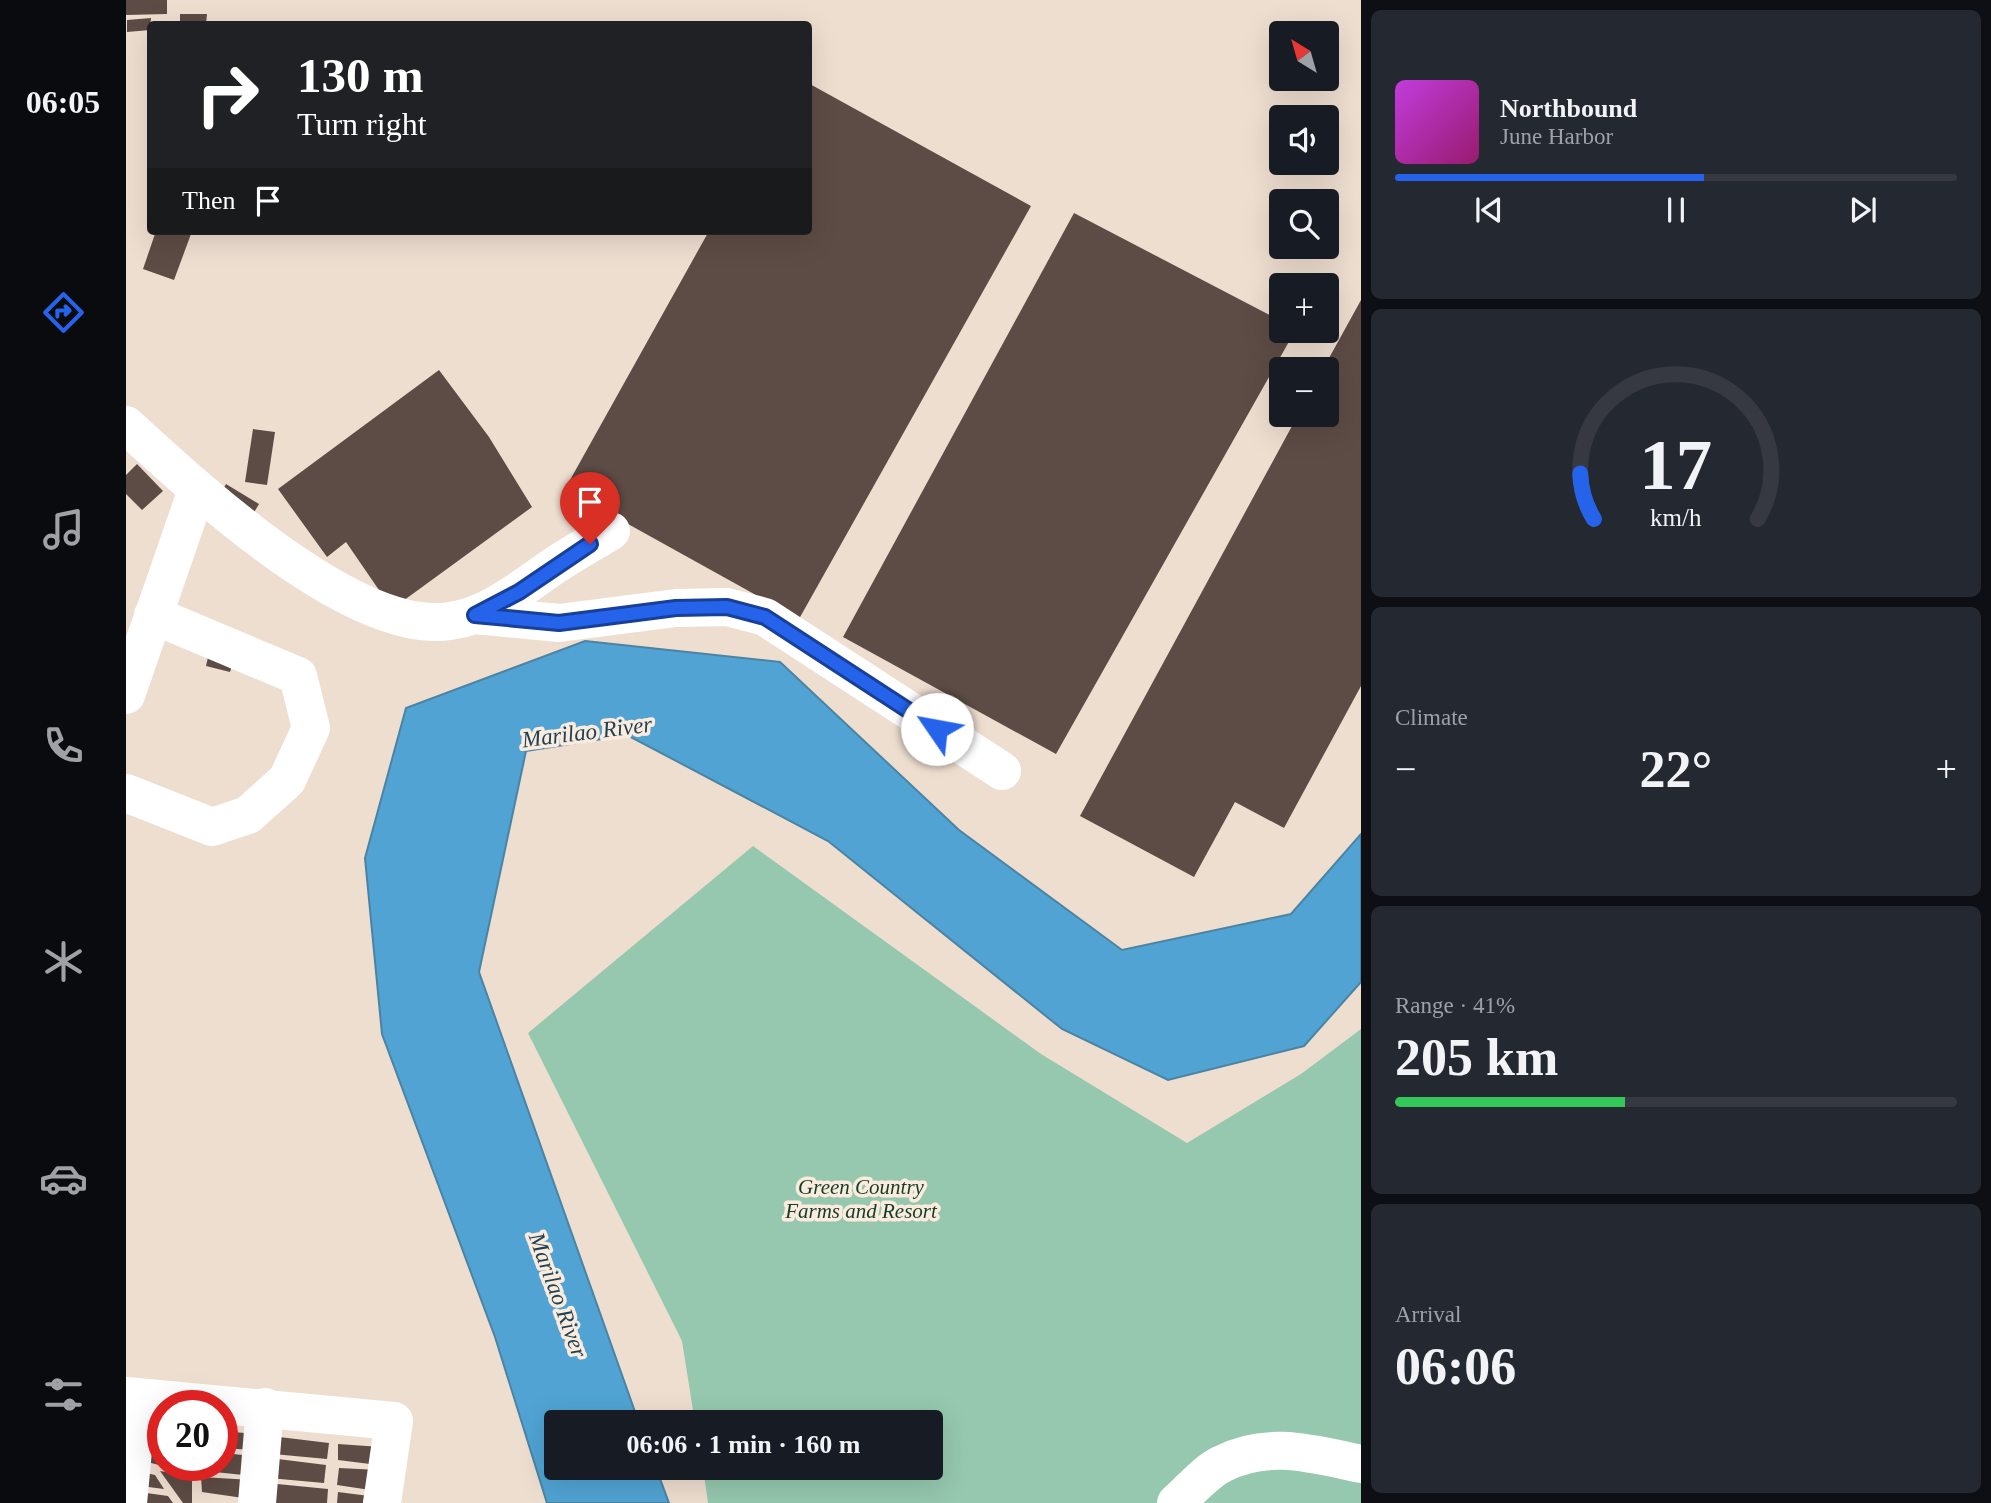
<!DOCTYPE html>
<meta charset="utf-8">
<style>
:root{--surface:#171b24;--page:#242831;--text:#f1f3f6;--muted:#9ea1a6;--line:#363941;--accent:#2563eb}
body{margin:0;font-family:"Times New Roman",serif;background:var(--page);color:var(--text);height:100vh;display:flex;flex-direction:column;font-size:26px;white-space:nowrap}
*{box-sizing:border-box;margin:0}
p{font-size:23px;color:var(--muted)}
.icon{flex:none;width:38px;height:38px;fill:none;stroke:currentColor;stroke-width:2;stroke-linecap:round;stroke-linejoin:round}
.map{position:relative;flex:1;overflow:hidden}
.details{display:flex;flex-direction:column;gap:10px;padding:10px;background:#0d0f14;width:630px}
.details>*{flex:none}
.top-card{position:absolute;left:21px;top:21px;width:665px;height:214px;border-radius:7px;box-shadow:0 7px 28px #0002;background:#202124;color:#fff;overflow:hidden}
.needle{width:46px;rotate:323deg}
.tools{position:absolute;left:1143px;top:21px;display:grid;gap:14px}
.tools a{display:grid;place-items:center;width:70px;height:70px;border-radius:7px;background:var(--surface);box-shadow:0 7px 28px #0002;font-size:35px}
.speed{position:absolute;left:21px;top:1390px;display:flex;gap:14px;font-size:35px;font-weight:700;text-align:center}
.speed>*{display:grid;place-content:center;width:91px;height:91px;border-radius:50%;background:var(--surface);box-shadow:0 7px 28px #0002;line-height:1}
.speed .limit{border:10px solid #d22;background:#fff;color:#111}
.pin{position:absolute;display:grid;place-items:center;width:60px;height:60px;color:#fff;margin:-72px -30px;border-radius:50% 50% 50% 0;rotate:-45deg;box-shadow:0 0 7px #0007}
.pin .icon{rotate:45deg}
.me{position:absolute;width:77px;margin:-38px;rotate:303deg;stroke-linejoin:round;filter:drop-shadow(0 0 5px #0008)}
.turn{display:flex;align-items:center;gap:24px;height:147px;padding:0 35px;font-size:32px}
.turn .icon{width:91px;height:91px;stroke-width:2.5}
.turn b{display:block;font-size:49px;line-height:60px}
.then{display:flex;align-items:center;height:66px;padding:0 35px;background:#0003;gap:14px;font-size:26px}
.big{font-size:52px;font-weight:600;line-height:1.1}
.details .card{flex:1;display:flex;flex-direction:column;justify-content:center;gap:10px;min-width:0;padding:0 24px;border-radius:10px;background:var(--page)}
.details .dial{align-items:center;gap:0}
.dial svg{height:182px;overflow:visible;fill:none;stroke:var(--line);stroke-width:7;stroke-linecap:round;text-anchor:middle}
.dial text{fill:var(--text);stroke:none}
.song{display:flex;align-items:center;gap:21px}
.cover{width:84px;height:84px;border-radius:10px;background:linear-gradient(135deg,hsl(290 70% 55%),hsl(320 70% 35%))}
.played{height:7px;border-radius:4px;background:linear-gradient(90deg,var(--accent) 55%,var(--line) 55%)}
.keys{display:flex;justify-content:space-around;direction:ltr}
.heat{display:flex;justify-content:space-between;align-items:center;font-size:38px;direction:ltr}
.charge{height:10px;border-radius:5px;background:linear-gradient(90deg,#34c759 41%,var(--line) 0)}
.trip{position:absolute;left:418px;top:1410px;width:399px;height:70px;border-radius:7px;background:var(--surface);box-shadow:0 7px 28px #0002;font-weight:600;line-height:70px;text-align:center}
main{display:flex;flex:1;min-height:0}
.dock{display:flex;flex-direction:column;width:126px;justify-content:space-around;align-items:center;background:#090b0e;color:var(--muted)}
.dock .icon{width:49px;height:49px}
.dock .active{color:var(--accent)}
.dock b{font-size:32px;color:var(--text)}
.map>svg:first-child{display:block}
</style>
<main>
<nav class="dock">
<b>06:05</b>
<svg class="icon active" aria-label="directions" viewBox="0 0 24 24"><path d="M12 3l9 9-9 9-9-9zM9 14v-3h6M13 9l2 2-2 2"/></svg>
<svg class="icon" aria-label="music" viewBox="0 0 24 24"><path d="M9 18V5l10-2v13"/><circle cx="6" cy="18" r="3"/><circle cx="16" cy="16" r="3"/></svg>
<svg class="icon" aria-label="phone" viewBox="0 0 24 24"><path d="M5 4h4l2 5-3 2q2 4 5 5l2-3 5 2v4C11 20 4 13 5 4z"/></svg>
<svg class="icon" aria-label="climate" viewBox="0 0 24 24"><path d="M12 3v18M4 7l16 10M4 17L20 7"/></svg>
<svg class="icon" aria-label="car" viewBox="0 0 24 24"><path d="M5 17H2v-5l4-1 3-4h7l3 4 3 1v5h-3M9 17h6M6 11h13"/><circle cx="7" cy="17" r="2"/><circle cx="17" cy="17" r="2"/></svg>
<svg class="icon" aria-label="filters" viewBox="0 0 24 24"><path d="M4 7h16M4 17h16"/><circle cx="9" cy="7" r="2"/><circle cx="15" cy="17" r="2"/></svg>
</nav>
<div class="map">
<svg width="1235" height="1503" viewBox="0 0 1235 1503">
<rect width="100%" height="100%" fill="#eeded0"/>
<polygon fill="#95c8ae" points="627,846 915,1054 1061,1143 1175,1074 1235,1029 1235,1503 582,1503 577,1468 805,1468 805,1423 569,1423 556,1341 402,1033"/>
<polygon fill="#50a3d3" stroke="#4b84a3" stroke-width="2" points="459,641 654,662 833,830 996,950 1165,914 1235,834 1235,982 1178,1046 1042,1080 936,1029 702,841 501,735 400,751 353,972 513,1423 430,1423 430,1468 530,1468 543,1503 421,1503 369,1337 256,1034 239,858 280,708"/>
<g fill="#5d4c45">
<polygon points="0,0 41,0 41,14 0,15"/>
<polygon points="54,14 81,14 80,24 54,24"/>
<polygon points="25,18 24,30 1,32 1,20"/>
<polygon points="682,83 905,206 673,619 439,489 583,231 682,231"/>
<polygon points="948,213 1155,321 1155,331 1169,331 930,754 717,637"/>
<polygon points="30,231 65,234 48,280 17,269"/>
<polygon points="1235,300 1235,686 1158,828 1109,802 1068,877 954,816 1172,415 1200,415 1200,369 1197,369"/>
<polygon points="313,370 363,437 406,507 266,609 220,542 201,557 152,489"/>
<polygon points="127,429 149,432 141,485 119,482"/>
<polygon points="11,464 37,491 16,510 0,494 0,475"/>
<polygon points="100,484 133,504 123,521 90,501"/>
<polygon points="84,648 109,655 104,672 80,666"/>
<polygon points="10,1425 37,1428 37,1445 13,1441"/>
<polygon points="96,1431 131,1434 127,1450 96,1448"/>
<polygon points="145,1436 203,1443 201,1459 147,1454"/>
<polygon points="212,1444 255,1447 252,1465 212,1460"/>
<polygon points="21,1450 37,1452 37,1466 25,1463"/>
<polygon points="96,1453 128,1456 127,1476 60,1469 61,1465 96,1465"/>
<polygon points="144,1458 200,1465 198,1483 143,1478"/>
<polygon points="213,1468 253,1470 251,1491 211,1485"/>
<polygon points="7,1470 29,1475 38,1489 7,1485"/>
<polygon points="34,1471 66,1476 66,1503 57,1503"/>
<polygon points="75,1477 126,1480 124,1499 76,1492"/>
<polygon points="141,1483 202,1489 201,1503 140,1503"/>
<polygon points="6,1491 42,1496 47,1503 5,1503"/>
<polygon points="212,1492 251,1497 250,1503 211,1503"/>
</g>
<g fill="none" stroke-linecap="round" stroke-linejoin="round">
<g stroke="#fff" stroke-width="38">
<path d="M0 425C68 487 227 636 324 621 361 616 392 591 422 570 442 556 464 544 485 531"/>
<polyline points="349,615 433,623 550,608 601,607 639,617 876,771"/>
<polyline points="0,695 71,490"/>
<polyline points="0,793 86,827 122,815 161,780 185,728 172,676 27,615"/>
<polyline points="0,1396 268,1421 256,1503"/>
<polyline points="2,1503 12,1398"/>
<polyline points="131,1503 139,1407"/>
<path d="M1050 1503C1064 1491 1079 1472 1096 1464 1142 1440 1187 1454 1235 1464"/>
</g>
</g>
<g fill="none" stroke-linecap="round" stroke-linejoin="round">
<defs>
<polyline id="route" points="464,544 393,592 349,615 433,623 550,608 601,607 639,617 811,729"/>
</defs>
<use href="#route" stroke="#184099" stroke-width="18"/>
<use href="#route" stroke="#2563eb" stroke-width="12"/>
</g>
<g text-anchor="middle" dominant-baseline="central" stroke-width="7" stroke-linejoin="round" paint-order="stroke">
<g font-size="21" font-style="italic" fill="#143c2b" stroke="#fbebdd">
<text x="735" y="1187">Green Country<tspan x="735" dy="24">Farms and Resort</tspan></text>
</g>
<g font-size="23" font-style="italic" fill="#1d4155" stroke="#fbebdd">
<text transform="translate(461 732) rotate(-7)">Marilao River</text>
<text transform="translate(432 1295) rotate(70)">Marilao River</text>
</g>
</g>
</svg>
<div class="tools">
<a><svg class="needle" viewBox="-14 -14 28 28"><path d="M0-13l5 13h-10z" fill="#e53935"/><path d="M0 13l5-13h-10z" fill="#9ea1a6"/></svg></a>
<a><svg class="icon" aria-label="sound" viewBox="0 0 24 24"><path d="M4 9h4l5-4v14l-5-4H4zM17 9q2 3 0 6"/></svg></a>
<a><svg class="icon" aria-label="search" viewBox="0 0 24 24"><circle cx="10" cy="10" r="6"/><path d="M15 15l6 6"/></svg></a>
<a>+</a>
<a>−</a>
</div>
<div class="speed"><div class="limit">20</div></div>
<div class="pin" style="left:464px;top:544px;background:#d93025"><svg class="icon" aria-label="arrive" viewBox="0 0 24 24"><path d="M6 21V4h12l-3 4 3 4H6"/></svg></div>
<svg class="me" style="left:811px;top:729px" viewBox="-20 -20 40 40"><circle r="19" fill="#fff"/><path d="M0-13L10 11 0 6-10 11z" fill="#2563eb"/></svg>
<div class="trip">06:06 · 1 min · 160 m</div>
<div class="top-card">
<div class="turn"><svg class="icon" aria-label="right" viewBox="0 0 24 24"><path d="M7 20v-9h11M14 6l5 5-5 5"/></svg><div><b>130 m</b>Turn right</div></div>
<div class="then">Then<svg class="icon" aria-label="arrive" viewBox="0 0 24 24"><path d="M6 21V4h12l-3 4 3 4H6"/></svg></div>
</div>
</div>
<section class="details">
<div class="card">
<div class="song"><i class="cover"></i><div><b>Northbound</b><p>June Harbor</p></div></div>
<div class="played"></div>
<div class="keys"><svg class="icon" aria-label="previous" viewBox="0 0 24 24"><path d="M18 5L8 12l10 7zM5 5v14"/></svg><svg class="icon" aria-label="pause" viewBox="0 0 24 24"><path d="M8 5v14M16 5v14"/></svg><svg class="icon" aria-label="next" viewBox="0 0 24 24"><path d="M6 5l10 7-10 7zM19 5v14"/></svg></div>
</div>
<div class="card dial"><svg viewBox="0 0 100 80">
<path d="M14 69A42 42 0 1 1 86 69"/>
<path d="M14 69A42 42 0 0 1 8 49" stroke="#2563eb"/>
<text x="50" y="56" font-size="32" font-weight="700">17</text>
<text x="50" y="72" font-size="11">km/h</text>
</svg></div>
<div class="card"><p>Climate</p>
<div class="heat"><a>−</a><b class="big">22°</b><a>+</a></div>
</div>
<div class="card"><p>Range · 41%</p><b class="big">205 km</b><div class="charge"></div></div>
<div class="card"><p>Arrival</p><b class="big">06:06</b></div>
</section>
</main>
